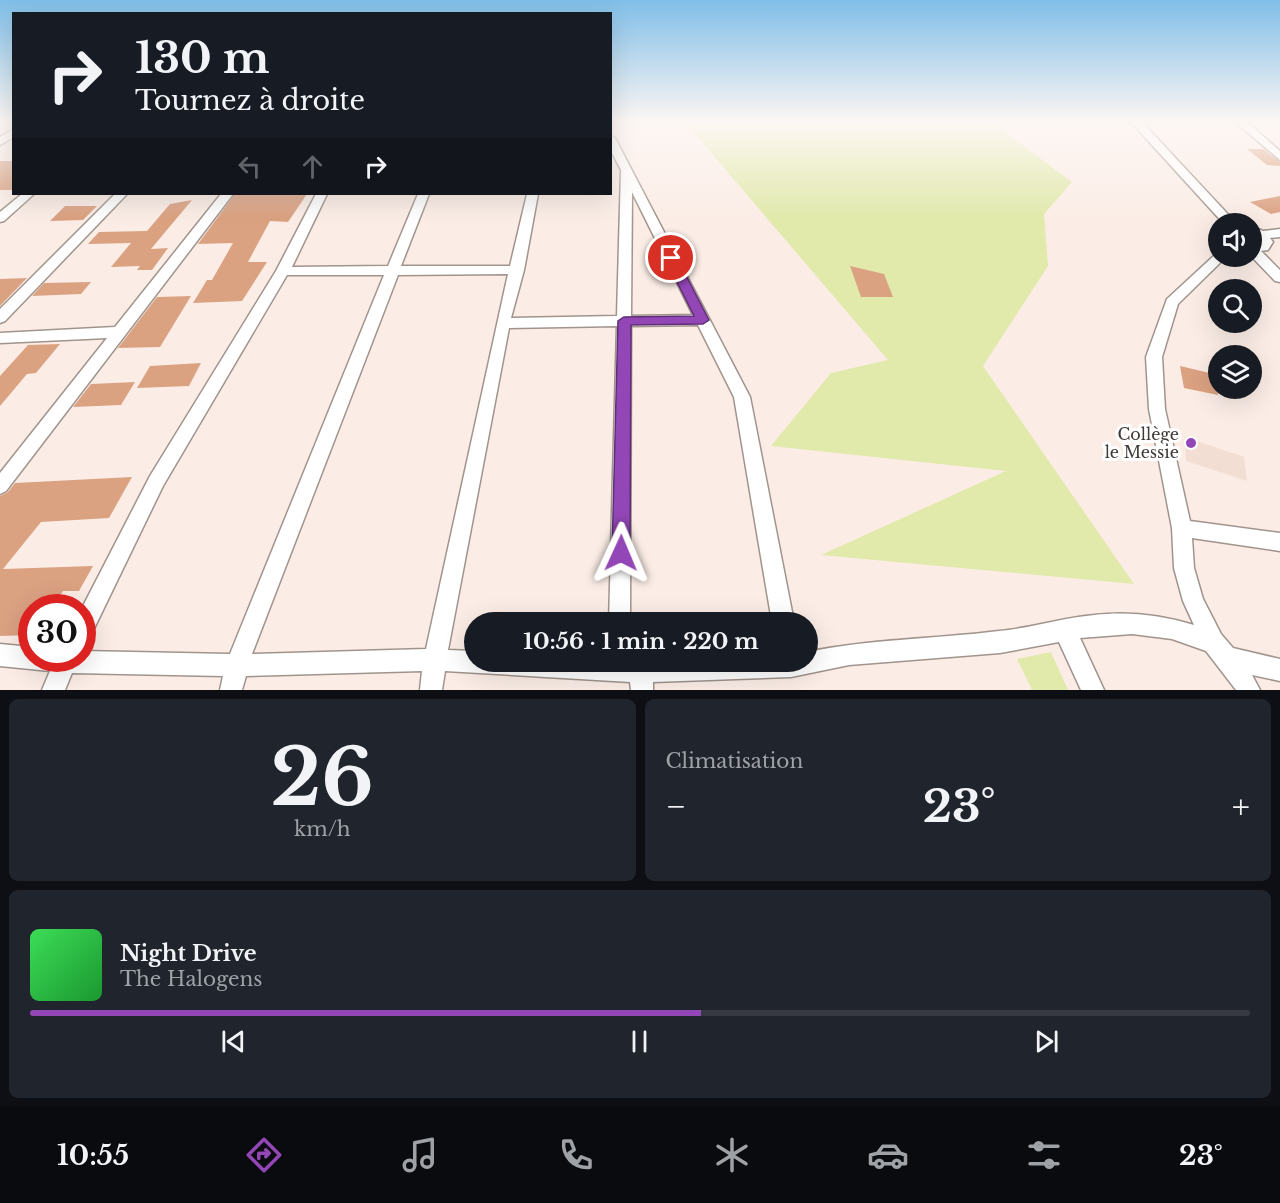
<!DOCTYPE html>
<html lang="fr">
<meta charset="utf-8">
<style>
:root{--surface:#171b24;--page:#20242c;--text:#f1f3f6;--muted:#9ea1a6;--line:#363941;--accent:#9346b6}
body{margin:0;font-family:"Libre Baskerville",serif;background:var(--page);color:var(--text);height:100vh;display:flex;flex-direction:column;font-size:22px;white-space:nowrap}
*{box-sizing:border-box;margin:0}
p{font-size:20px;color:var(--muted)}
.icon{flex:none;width:33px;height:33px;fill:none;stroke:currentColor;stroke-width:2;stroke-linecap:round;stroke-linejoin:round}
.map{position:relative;height:690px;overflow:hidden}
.panel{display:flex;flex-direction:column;gap:9px;padding:9px;background:#0d0f14;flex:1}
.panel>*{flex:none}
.top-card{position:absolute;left:12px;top:12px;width:600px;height:183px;border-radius:0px;box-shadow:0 6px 24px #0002;background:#171b24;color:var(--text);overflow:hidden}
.tools{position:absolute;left:1208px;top:213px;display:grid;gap:12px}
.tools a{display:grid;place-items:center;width:54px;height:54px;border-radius:50%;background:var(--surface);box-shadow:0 6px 24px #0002;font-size:30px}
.speed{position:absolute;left:18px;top:594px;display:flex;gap:12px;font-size:30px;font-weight:700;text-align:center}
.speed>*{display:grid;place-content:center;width:78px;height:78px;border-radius:50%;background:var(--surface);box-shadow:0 6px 24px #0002;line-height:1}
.speed .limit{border:9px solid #d22;background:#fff;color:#111}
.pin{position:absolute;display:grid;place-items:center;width:51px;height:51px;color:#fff;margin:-26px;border:3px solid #fff;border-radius:50%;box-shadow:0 2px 6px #0007}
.me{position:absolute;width:66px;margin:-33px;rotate:1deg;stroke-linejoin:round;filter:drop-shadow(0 0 4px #0008)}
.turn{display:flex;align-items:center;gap:21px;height:126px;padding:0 24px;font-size:27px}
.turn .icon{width:78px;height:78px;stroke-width:2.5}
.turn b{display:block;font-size:42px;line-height:51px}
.lanes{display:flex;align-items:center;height:57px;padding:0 24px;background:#0003;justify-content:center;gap:30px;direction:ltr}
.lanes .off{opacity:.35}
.big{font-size:45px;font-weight:800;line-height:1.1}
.panel .card{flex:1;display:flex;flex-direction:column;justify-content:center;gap:9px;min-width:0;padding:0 21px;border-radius:9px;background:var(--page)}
.panel .dial{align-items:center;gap:0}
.dial b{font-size:78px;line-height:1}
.song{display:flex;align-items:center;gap:18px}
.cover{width:72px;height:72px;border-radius:9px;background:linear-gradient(135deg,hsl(130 70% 55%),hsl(130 70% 35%))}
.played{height:6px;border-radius:3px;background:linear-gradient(90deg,var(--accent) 55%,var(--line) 55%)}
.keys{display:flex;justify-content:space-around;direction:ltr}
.heat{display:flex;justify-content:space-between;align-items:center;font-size:33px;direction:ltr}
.panel .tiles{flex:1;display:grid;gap:9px;grid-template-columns:1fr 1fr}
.card:last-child{grid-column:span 2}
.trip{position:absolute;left:464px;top:612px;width:354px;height:60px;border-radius:30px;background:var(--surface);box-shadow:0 6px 24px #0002;font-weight:800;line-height:60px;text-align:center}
.dock{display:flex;height:96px;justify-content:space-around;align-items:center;background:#090b0e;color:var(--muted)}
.dock .icon{width:42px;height:42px}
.dock .selected{color:var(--accent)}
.dock b{font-size:27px;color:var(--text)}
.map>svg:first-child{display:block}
</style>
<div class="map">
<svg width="1280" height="690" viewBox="0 0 1280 690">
<rect width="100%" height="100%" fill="#fbede6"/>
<polygon fill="#f3ded3" points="1185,437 1244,457 1247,481 1186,461"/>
<g fill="#e1e9ab">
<polygon points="684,121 990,121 1072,182 1044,214 1048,266 983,366 1134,584 821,555 1006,471 771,446 831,373 888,360"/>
<polygon points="1051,652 1068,690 1032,690 1017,659"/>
</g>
<g fill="#dba282">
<polygon points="1247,149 1263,149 1280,162 1280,166 1267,165"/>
<rect x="0" y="161" width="14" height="29"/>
<polygon points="235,194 307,194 288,222 270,221 248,262 267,262 242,301 193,303 207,280 212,280 233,243 198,244"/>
<polygon points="1280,196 1280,212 1271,214 1250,202"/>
<polygon points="192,200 151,249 168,248 152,270 137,270 140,266 111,267 131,243 88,244 99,232 147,231 170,204"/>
<polygon points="65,206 97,206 83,220 50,221"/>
<polygon points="850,266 884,274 893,297 861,297"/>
<polygon points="27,278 0,306 0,279"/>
<polygon points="91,282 81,294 32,296 44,283"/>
<polygon points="191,296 160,347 118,348 157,297"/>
<polygon points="60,344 36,373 27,374 0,406 0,376 28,345"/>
<polygon points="201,363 189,386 137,388 150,366"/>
<polygon points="1180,366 1218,375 1218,395 1184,388"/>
<polygon points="135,382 121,405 73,407 91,384"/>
<polygon points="132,477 109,518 41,522 3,569 93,566 79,591 63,591 53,608 32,608 32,635 0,636 0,496 8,492 15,483"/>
</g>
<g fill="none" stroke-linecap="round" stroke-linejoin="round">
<defs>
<g id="minor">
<polygon points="1130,121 1141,121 1237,224 1224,224"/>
<polygon points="1234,121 1246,121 1280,151 1280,160"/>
<polygon points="14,129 14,137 0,145 0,137"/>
<path d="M610 135 615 138 750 397 794 622H772L734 397 698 325 631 326 630 622H609L617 326 509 328 448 650 474 651V662H807V652C870 639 935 639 999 631 1031 628 1062 618 1094 615 1127 611 1162 615 1194 625L1183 601 1174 568 1172 528 1149 409 1146 357 1167 299 1218 252V256H1225L1224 259 1178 304 1162 357 1165 409 1190 521 1280 533V551L1192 538 1194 568 1203 599 1221 634 1233 648 1280 659V681L1252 675 1260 690H1236L1206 651 1172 639 1132 634 1080 638 1104 690H1081L1059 642 1000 653 849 665 791 677 653 682V690H631L630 682 445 671 442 690H420L422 671 246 676 242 690H220L223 676 72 673 65 690H42L50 671 0 666V644L32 647V658H82V651L230 654 384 275H287L163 486 90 637 82 640V608L150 476 276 271 316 194H327L292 267 388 266 418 194H429L401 266H510L527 194H538L524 270 511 318 617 316 621 170 610 149ZM632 192 693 315 631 316ZM508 274 426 649 252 654 398 275Z"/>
<polygon points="22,194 34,194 4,221 0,222 0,212"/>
<polygon points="115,194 127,194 5,321 0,323 0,309"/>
<polygon points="221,194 233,194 6,491 0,494 0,473 107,338 0,343 0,333 115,327"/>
<polygon points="1251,226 1263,231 1280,229 1280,237 1270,238 1273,242 1268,250 1261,251 1280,270 1280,282 1275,281 1251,256 1251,244 1260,242 1251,235"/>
</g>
</defs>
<use href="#minor" stroke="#a0948d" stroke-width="3"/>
<use href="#minor" fill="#fff" fill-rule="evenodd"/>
</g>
<linearGradient id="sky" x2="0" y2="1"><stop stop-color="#80bee8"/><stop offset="0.56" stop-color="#fdf7f4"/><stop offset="1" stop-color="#fdf7f4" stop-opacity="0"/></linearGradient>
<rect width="1280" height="218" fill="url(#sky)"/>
<polygon fill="#9346b6" stroke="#602e76" stroke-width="1.5" points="671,255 677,258 709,320 703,324 631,325 630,553 627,559 621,561 615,559 612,553 618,321 624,317 694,316 665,258"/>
<circle fill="#9346b6" stroke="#fefefe" stroke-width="2" cx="1191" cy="443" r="6"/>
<g text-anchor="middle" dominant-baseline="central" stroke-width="6" stroke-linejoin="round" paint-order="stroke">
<g font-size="16" fill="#3f3937" stroke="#fefefe" text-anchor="end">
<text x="1179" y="434">Collège<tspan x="1179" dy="18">le Messie</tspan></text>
</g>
</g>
</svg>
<div class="tools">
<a><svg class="icon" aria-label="sound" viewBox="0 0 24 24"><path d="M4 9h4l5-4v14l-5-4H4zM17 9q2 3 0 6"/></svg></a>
<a><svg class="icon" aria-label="search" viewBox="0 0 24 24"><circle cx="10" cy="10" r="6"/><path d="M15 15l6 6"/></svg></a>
<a><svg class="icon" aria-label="layers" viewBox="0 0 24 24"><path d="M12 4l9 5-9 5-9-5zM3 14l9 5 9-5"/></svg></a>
</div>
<div class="speed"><div class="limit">30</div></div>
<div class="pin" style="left:671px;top:258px;background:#d93025"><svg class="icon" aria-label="arrive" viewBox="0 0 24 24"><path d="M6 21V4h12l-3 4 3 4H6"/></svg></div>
<svg class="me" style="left:621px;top:553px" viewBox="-20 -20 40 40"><path d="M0-17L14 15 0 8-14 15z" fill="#9346b6" stroke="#fff" stroke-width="4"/></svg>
<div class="trip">10:56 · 1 min · 220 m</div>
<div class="top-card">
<div class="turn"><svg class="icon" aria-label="right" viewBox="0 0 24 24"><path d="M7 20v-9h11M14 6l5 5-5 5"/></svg><div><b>130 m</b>Tournez à droite</div></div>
<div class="lanes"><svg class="icon off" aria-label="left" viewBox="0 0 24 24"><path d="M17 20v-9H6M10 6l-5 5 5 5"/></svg><svg class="icon off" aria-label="ahead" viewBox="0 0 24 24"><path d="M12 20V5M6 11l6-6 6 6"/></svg><svg class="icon" aria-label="right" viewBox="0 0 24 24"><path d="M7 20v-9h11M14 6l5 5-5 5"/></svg></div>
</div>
</div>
<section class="panel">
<div class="tiles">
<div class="card dial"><b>26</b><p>km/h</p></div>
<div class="card"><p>Climatisation</p>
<div class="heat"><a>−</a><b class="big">23°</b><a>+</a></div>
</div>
<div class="card">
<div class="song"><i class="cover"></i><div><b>Night Drive</b><p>The Halogens</p></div></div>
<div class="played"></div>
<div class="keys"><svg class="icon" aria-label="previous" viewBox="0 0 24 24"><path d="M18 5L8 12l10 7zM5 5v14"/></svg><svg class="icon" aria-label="pause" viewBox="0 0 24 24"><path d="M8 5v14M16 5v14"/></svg><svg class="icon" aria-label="next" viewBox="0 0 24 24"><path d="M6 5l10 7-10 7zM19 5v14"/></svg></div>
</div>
</div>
</section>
<nav class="dock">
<b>10:55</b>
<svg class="icon selected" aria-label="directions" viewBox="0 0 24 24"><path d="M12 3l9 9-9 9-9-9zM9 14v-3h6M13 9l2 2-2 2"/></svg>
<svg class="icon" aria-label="music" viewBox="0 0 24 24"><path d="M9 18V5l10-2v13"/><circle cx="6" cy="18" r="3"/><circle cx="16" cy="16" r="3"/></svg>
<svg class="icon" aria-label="phone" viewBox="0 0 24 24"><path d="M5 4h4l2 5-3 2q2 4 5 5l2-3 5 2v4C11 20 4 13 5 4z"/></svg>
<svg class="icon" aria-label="climate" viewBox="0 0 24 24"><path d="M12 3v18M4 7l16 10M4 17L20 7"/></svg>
<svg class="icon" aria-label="car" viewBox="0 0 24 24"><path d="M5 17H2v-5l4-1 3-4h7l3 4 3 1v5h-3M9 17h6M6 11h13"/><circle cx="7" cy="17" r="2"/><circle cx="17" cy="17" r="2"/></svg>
<svg class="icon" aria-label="filters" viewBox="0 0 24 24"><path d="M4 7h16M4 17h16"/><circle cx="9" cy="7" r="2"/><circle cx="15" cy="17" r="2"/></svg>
<b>23°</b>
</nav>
